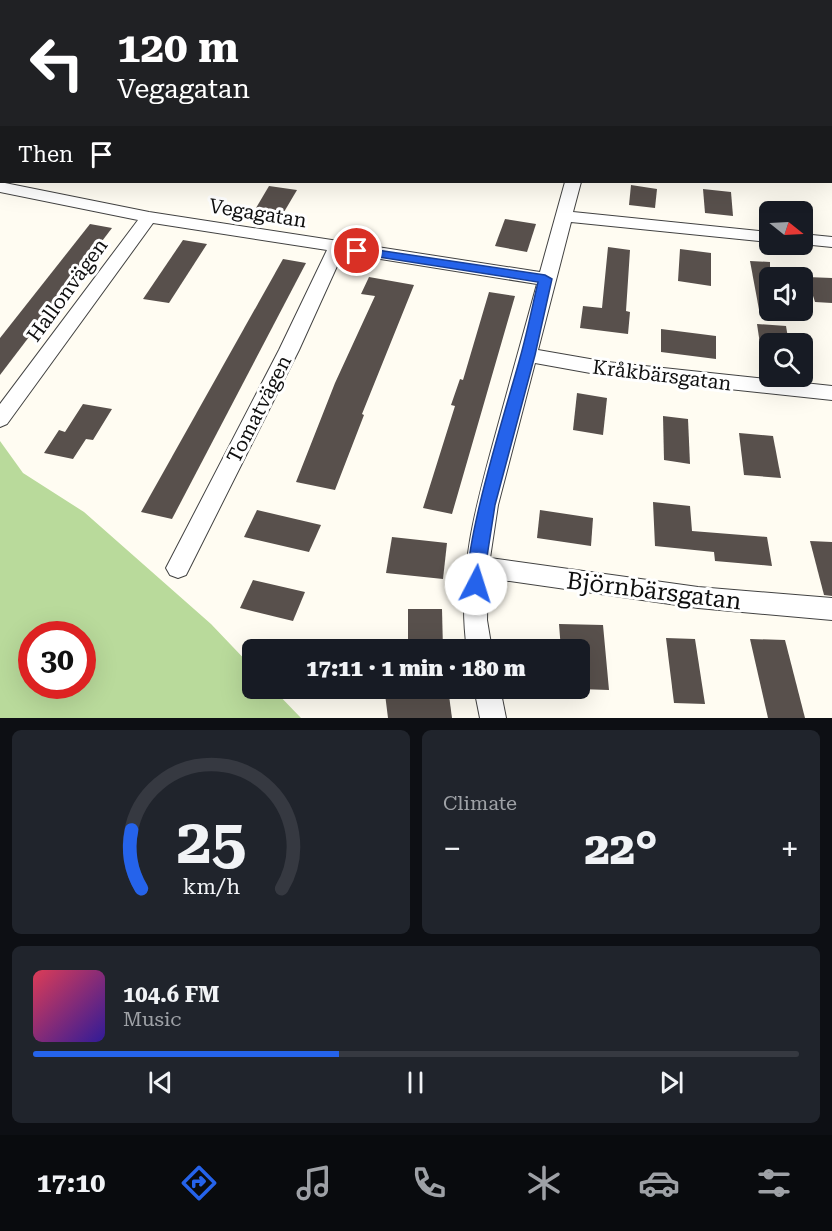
<!DOCTYPE html>
<meta charset="utf-8">
<style>
:root{--surface:#171b24;--page:#20242c;--text:#f1f3f6;--muted:#9ea1a6;--line:#363941;--accent:#2563eb}
body{margin:0;font-family:"Roboto Serif",serif;background:var(--page);color:var(--text);height:100vh;display:flex;flex-direction:column;font-size:22px;white-space:nowrap}
*{box-sizing:border-box;margin:0}
p{font-size:20px;color:var(--muted)}
.icon{flex:none;width:33px;height:33px;fill:none;stroke:currentColor;stroke-width:2;stroke-linecap:round;stroke-linejoin:round}
.map{position:relative;height:718px;overflow:hidden}
.details{display:flex;flex-direction:column;gap:12px;padding:12px;background:#0d0f14;flex:1}
.details>*{flex:none}
.top-card{position:absolute;left:0px;top:0px;width:832px;height:183px;box-shadow:0 6px 24px #0002;background:#202124;color:#fff;overflow:hidden}
.needle{width:39px;rotate:108deg}
.fabs{position:absolute;left:759px;top:201px;display:grid;gap:12px}
.fabs a{display:grid;place-items:center;width:54px;height:54px;border-radius:9px;background:var(--surface);box-shadow:0 6px 24px #0002;font-size:30px}
.speed{position:absolute;left:18px;top:621px;display:flex;gap:12px;font-size:30px;font-weight:700;text-align:center}
.speed>*{display:grid;place-content:center;width:78px;height:78px;border-radius:50%;background:var(--surface);box-shadow:0 6px 24px #0002;line-height:1}
.speed .limit{border:9px solid #d22;background:#fff;color:#111}
.pin{position:absolute;display:grid;place-items:center;width:51px;height:51px;color:#fff;margin:-26px;border:3px solid #fff;border-radius:50%;box-shadow:0 2px 6px #0007}
.me{position:absolute;width:66px;margin:-33px;rotate:5deg;stroke-linejoin:round;filter:drop-shadow(0 0 4px #0008)}
.turn{display:flex;align-items:center;gap:21px;height:126px;padding:0 18px;font-size:27px}
.turn .icon{width:78px;height:78px;stroke-width:2.5}
.turn b{display:block;font-size:42px;line-height:51px}
.then{display:flex;align-items:center;height:57px;padding:0 18px;background:#0003;gap:12px;font-size:22px}
.big{font-size:45px;font-weight:800;line-height:1.1}
.details .card{flex:1;display:flex;flex-direction:column;justify-content:center;gap:9px;min-width:0;padding:0 21px;border-radius:9px;background:var(--page)}
.details .dial{align-items:center;gap:0}
.dial svg{height:156px;overflow:visible;fill:none;stroke:var(--line);stroke-width:7;stroke-linecap:round;text-anchor:middle}
.dial text{fill:var(--text);stroke:none}
.song{display:flex;align-items:center;gap:18px}
.cover{width:72px;height:72px;border-radius:9px;background:linear-gradient(135deg,hsl(350 70% 55%),hsl(250 70% 35%))}
.played{height:6px;border-radius:3px;background:linear-gradient(90deg,var(--accent) 40%,var(--line) 40%)}
.keys{display:flex;justify-content:space-around;direction:ltr}
.heat{display:flex;justify-content:space-between;align-items:center;font-size:33px;direction:ltr}
.details .tiles{flex:1;display:grid;gap:12px;grid-template-columns:1fr 1fr}
.card:last-child{grid-column:span 2}
.trip{position:absolute;left:242px;top:639px;width:348px;height:60px;border-radius:9px;background:var(--surface);box-shadow:0 6px 24px #0002;font-weight:800;line-height:60px;text-align:center}
.tab-bar{display:flex;height:96px;justify-content:space-around;align-items:center;background:#090b0e;color:var(--muted)}
.tab-bar .icon{width:42px;height:42px}
.tab-bar .selected{color:var(--accent)}
.tab-bar b{font-size:27px;color:var(--text)}
.map>svg:first-child{display:block}
</style>
<div class="map">
<svg width="832" height="718" viewBox="0 0 832 718">
<rect width="100%" height="100%" fill="#fffcf2"/>
<path fill="#b9da9b" fill-rule="evenodd" d="M0 441 23 473 84 512 211 624 252 667V688L273 689 301 718H0ZM32 634H82V686H32Z"/>
<g fill="#58504c">
<polygon points="631,185 657,189 655,208 629,205"/>
<polygon points="269,186 297,190 284,212 256,208"/>
<polygon points="703,189 731,192 733,216 705,213"/>
<polygon points="505,219 536,224 527,252 495,246"/>
<polygon points="90,224 112,228 0,375 0,338"/>
<polygon points="183,240 207,244 169,303 143,299"/>
<polygon points="608,247 630,250 626,311 630,312 628,334 580,328 583,306 602,308"/>
<polygon points="680,249 711,253 711,286 678,281"/>
<polygon points="283,259 306,263 172,519 141,512"/>
<polygon points="750,261 770,262 770,314 760,315"/>
<polygon points="369,277 414,285 362,414 364,415 335,490 296,482 335,383 375,296 361,294"/>
<polygon points="807,277 832,278 832,303 815,302"/>
<polygon points="489,292 515,296 452,514 423,508 455,406 451,405 460,379 463,380"/>
<polygon points="757,324 786,326 789,344 760,344"/>
<polygon points="661,329 716,336 716,359 661,352"/>
<polygon points="577,393 607,398 603,435 573,430"/>
<polygon points="83,404 112,409 93,440 86,439 73,459 44,453 59,430 65,432"/>
<polygon points="663,416 688,419 690,464 664,460"/>
<polygon points="739,433 773,436 781,478 744,475"/>
<polygon points="653,502 690,506 692,531 767,537 772,566 715,561 714,552 655,546"/>
<polygon points="257,510 321,525 309,552 244,537"/>
<polygon points="540,510 593,518 591,546 537,538"/>
<polygon points="392,537 447,543 443,579 386,573"/>
<polygon points="810,541 832,542 832,596 824,595"/>
<polygon points="253,580 305,592 293,621 240,608"/>
<polygon points="408,609 442,609 443,650 408,650"/>
<polygon points="559,624 603,625 609,690 579,689 579,650 561,650"/>
<polygon points="666,638 695,639 705,704 674,703"/>
<polygon points="750,639 785,640 805,718 768,718"/>
<polygon points="432,688 448,688 452,718 388,718 385,694"/>
</g>
<g fill="none" stroke-linecap="round" stroke-linejoin="round">
<defs>
<g id="street">
<rect x="244" y="0" width="12" height="2"/>
<rect x="0" y="32" width="2" height="8"/>
<path d="M0 182 149 212 540 272 565 182H581L573 212 770 232V242L571 222 538 350 607 362 832 386V400L607 376 535 363 498 505 490 558 698 587 832 598V620L698 608 488 578 487 620 492 650H467C456 574 477 501 497 429 510 381 524 332 537 284L343 253 299 350 186 575 178 578 170 575 166 568 279 350 327 250 153 223 7 424 0 427V404L138 220 0 192Z"/>
<polygon points="802,234 832,237 832,247 802,244"/>
<polygon points="474,688 500,688 506,718 480,718"/>
</g>
</defs>
<use href="#street" stroke="#424242" stroke-width="2"/>
<use href="#street" fill="#fff" fill-rule="evenodd"/>
</g>
<path fill="#2563eb" stroke="#184099" stroke-width="1.5" d="M357 247 545 275 552 279 535 355 495 505 482 589 476 591 470 589C457 562 510 396 520 358 527 333 532 308 538 282L353 253 351 251Z"/>
<g text-anchor="middle" dominant-baseline="central" stroke-width="6" stroke-linejoin="round" paint-order="stroke">
<g font-size="20" fill="#0f0f0f" stroke="#fff">
<text transform="translate(258 213) rotate(9)">Vegagatan</text>
<text transform="translate(67 290) rotate(-54)">Hallonvägen</text>
<text transform="translate(662 375) rotate(7)">Kråkbärsgatan</text>
<text transform="translate(259 409) rotate(-63)">Tomatvägen</text>
</g>
<g font-size="24" fill="#0f0f0f" stroke="#fff">
<text transform="translate(654 591) rotate(7)">Björnbärsgatan</text>
</g>
</g>
</svg>
<div class="fabs">
<a><svg class="needle" viewBox="-14 -14 28 28"><path d="M0-13l5 13h-10z" fill="#e53935"/><path d="M0 13l5-13h-10z" fill="#9ea1a6"/></svg></a>
<a><svg class="icon" aria-label="sound" viewBox="0 0 24 24"><path d="M4 9h4l5-4v14l-5-4H4zM17 9q2 3 0 6"/></svg></a>
<a><svg class="icon" aria-label="search" viewBox="0 0 24 24"><circle cx="10" cy="10" r="6"/><path d="M15 15l6 6"/></svg></a>
</div>
<div class="speed"><div class="limit">30</div></div>
<div class="pin" style="left:357px;top:251px;background:#d93025"><svg class="icon" aria-label="arrive" viewBox="0 0 24 24"><path d="M6 21V4h12l-3 4 3 4H6"/></svg></div>
<svg class="me" style="left:476px;top:584px" viewBox="-20 -20 40 40"><circle r="19" fill="#fff"/><path d="M0-13L10 11 0 6-10 11z" fill="#2563eb"/></svg>
<div class="trip">17:11 · 1 min · 180 m</div>
<div class="top-card">
<div class="turn"><svg class="icon" aria-label="left" viewBox="0 0 24 24"><path d="M17 20v-9H6M10 6l-5 5 5 5"/></svg><div><b>120 m</b>Vegagatan</div></div>
<div class="then">Then<svg class="icon" aria-label="arrive" viewBox="0 0 24 24"><path d="M6 21V4h12l-3 4 3 4H6"/></svg></div>
</div>
</div>
<section class="details">
<div class="tiles">
<div class="card dial"><svg viewBox="0 0 100 80">
<path d="M14 69A42 42 0 1 1 86 69"/>
<path d="M14 69A42 42 0 0 1 9 39" stroke="#2563eb"/>
<text x="50" y="56" font-size="32" font-weight="700">25</text>
<text x="50" y="72" font-size="11">km/h</text>
</svg></div>
<div class="card"><p>Climate</p>
<div class="heat"><a>−</a><b class="big">22°</b><a>+</a></div>
</div>
<div class="card">
<div class="song"><i class="cover"></i><div><b>104.6 FM</b><p>Music</p></div></div>
<div class="played"></div>
<div class="keys"><svg class="icon" aria-label="previous" viewBox="0 0 24 24"><path d="M18 5L8 12l10 7zM5 5v14"/></svg><svg class="icon" aria-label="pause" viewBox="0 0 24 24"><path d="M8 5v14M16 5v14"/></svg><svg class="icon" aria-label="next" viewBox="0 0 24 24"><path d="M6 5l10 7-10 7zM19 5v14"/></svg></div>
</div>
</div>
</section>
<nav class="tab-bar">
<b>17:10</b>
<svg class="icon selected" aria-label="directions" viewBox="0 0 24 24"><path d="M12 3l9 9-9 9-9-9zM9 14v-3h6M13 9l2 2-2 2"/></svg>
<svg class="icon" aria-label="music" viewBox="0 0 24 24"><path d="M9 18V5l10-2v13"/><circle cx="6" cy="18" r="3"/><circle cx="16" cy="16" r="3"/></svg>
<svg class="icon" aria-label="phone" viewBox="0 0 24 24"><path d="M5 4h4l2 5-3 2q2 4 5 5l2-3 5 2v4C11 20 4 13 5 4z"/></svg>
<svg class="icon" aria-label="climate" viewBox="0 0 24 24"><path d="M12 3v18M4 7l16 10M4 17L20 7"/></svg>
<svg class="icon" aria-label="car" viewBox="0 0 24 24"><path d="M5 17H2v-5l4-1 3-4h7l3 4 3 1v5h-3M9 17h6M6 11h13"/><circle cx="7" cy="17" r="2"/><circle cx="17" cy="17" r="2"/></svg>
<svg class="icon" aria-label="filters" viewBox="0 0 24 24"><path d="M4 7h16M4 17h16"/><circle cx="9" cy="7" r="2"/><circle cx="15" cy="17" r="2"/></svg>
</nav>
